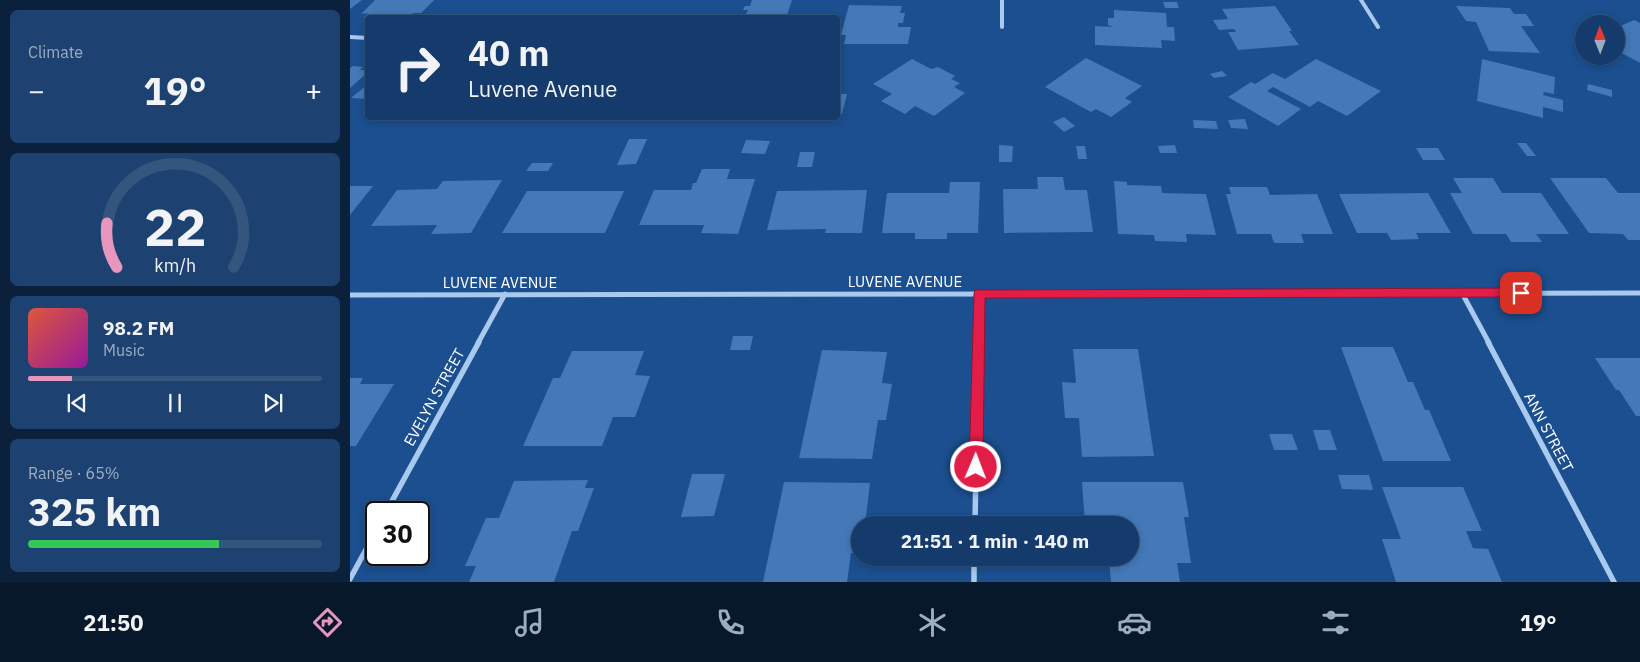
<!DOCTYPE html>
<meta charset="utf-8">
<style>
:root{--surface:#143b6b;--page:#1d4271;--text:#f1f3f6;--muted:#9dadc1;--line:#33557e;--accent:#e797bd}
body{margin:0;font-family:"IBM Plex Sans",sans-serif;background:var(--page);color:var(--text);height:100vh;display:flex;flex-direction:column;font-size:19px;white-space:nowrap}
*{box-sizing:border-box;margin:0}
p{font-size:16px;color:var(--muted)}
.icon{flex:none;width:28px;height:28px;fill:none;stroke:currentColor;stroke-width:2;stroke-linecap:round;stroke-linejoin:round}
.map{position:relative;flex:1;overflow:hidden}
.drawer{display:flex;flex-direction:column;gap:10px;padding:10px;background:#0b203b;width:350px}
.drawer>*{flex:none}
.guide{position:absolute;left:15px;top:15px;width:475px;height:105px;border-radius:5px;box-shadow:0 2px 8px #0003,0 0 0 1px var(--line);background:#143b6b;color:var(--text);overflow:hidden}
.needle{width:32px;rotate:359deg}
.buttons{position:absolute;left:1225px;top:15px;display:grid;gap:10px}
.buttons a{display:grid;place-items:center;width:50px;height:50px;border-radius:50%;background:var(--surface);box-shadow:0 2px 8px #0003,0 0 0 1px var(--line);font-size:25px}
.speed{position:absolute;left:15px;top:501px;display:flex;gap:10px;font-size:25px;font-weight:700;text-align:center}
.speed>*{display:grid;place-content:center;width:65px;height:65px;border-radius:50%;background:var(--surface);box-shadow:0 2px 8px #0003,0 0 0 1px var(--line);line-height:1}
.speed .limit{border:2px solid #111;border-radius:8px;background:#fff;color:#111}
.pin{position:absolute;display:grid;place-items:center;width:42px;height:42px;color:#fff;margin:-21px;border-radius:10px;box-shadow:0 2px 8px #0006}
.me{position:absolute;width:55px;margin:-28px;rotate:1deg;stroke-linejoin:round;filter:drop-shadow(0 0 4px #0008)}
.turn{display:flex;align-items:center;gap:18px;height:105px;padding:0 20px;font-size:22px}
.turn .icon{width:65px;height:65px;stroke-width:2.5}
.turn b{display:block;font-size:35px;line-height:42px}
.big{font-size:38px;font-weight:800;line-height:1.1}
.drawer .card{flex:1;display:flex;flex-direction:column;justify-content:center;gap:8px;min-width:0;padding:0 18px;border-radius:8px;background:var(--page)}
.drawer .dial{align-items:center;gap:0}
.dial svg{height:130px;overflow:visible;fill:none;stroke:var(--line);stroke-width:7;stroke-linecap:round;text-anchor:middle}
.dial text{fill:var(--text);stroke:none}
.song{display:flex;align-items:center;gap:15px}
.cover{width:60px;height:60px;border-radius:8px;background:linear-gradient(135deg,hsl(10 70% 55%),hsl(300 70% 35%))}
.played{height:5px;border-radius:2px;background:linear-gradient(90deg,var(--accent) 15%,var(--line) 15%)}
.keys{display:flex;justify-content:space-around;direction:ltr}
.heat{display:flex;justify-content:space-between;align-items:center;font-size:28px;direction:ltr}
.charge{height:8px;border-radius:4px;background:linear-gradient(90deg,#34c759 65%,var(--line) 0)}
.trip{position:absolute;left:501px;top:516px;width:288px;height:50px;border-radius:25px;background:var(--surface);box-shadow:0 2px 8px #0003,0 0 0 1px var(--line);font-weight:800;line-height:50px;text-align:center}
.tab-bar{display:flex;height:80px;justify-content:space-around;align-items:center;background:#08182b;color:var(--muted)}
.tab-bar .icon{width:35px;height:35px}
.tab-bar .active{color:var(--accent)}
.tab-bar b{font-size:22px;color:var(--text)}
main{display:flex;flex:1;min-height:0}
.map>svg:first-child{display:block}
</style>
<main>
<section class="drawer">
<div class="card"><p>Climate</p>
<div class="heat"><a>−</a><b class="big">19°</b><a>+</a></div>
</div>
<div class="card dial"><svg viewBox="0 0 100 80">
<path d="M14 69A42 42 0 1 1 86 69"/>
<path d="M14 69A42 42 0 0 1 8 42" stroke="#e797bd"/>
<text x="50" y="56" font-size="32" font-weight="700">22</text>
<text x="50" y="72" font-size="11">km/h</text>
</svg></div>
<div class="card">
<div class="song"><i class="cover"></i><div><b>98.2 FM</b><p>Music</p></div></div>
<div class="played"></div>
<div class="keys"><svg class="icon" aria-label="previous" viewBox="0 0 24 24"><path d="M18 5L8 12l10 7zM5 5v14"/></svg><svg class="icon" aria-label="pause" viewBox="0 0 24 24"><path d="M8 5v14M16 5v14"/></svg><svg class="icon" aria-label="next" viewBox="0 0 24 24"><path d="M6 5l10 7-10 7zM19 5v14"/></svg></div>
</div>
<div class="card"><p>Range · 65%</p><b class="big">325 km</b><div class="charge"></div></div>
</section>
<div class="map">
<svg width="1290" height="582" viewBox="0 0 1290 582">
<rect width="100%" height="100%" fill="#1b4f8f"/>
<g fill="#4478b7">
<polygon points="0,0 12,0 0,9"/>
<polygon points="25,0 84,0 71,13 63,13 60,17 48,17 51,14 30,14 27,17 14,17 18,13 11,14"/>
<polygon points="402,0 442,0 437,15 395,16 398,10 393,10 395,6 400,6"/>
<polygon points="813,2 827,2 829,8 815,8"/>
<polygon points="499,5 552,6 550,13 555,13 553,23 548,23 548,27 561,27 558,44 494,44 496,35 491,35"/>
<polygon points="925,6 942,31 939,31 949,45 888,50 878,32 886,32 884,29 869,30 863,20 878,19 872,9"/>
<polygon points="1106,6 1160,8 1164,14 1176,14 1184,26 1171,26 1190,53 1139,51 1126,22 1116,21"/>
<polygon points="764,10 816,13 817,27 824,27 825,41 811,40 812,48 745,45 745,26 763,27 758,25 758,18 764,18"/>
<polygon points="1284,20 1290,23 1290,63 1266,50 1266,28"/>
<polygon points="736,58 792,86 775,98 782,102 761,117 746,109 741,112 695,87"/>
<polygon points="562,59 581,69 588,67 605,76 601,79 610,83 604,87 615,93 584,116 565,106 555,114 531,101 542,94 523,84"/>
<polygon points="966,59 1031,91 997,116 968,101 960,107 923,87 917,91 951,109 928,126 878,97 901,82 905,84 923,73 935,79"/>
<polygon points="1132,59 1205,77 1204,94 1194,92 1193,95 1213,100 1213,112 1193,107 1193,118 1127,101"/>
<polygon points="3,66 13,67 10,70 18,70 18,72 0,88 0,68"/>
<polygon points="872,71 877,76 864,78 860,74"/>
<polygon points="18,84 18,99 1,98"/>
<polygon points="1238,84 1262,90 1262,97 1237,90"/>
<polygon points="488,94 497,94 492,114 488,114"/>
<polygon points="714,117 725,126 714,132 703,122"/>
<polygon points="895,119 898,129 881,128 878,120"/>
<polygon points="843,120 866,121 868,129 844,128"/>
<polygon points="279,139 297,139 286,164 267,165"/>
<polygon points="396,140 420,141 415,154 391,153"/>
<polygon points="1167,143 1176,143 1186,156 1177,156"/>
<polygon points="649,145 663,146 662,162 649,162"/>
<polygon points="825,145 827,153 810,153 808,146"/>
<polygon points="726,146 735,146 737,159 728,159"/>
<polygon points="1066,148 1088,148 1095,160 1073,160"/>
<polygon points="450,152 465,152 462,167 447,167"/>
<polygon points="182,163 203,163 198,171 176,171"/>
<polygon points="352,169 380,169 377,179 405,179 388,234 351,233 354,225 289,225 304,190 341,190 343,183 346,183"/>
<polygon points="687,177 713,177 715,190 737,190 743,232 654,233 653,189 688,189"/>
<polygon points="1103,178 1143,178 1152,193 1191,193 1219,234 1186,234 1192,242 1161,242 1156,234 1123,234 1100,193 1112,193"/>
<polygon points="1200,178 1256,178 1268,193 1290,193 1290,240 1278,240 1273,234 1239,233"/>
<polygon points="152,180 121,233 81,234 87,225 21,226 47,190 87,189 93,181"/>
<polygon points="764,181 777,182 777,185 811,186 812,193 856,194 866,235 836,234 837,242 805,241 804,235 768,234"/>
<polygon points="600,182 630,182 628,233 597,233 597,239 565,239 565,233 532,233 537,193 599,193"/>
<polygon points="0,186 23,186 0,215"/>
<polygon points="879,187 917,187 920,195 967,194 983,234 951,234 954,243 924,243 921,234 887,234 876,194 881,194"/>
<polygon points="517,190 512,233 475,233 476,229 417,230 427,191"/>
<polygon points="177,191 274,191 255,233 152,233"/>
<polygon points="1078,193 1101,233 1066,233 1069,239 1041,240 1037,233 1007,233 989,194"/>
<polygon points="383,336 403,336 400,350 380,350"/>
<polygon points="991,347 1043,347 1058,382 1063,382 1075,410 1079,410 1101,461 1033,461"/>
<polygon points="723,349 788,349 804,456 732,457 729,418 715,418 712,382 726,383"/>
<polygon points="472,350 537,352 532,383 542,384 536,420 528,420 522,459 449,458"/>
<polygon points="222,351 294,351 285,375 300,376 285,417 263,417 252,446 173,446 203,378 210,378"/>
<polygon points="1245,358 1290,358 1290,416 1286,416 1269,390 1266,390"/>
<polygon points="0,378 13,378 10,384 44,384 6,446 0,446"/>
<polygon points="963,430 980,430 987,450 969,450"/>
<polygon points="919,434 942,434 948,450 924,450"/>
<polygon points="342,474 375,474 364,516 331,517"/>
<polygon points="988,475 1019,475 1023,490 992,489"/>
<polygon points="238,480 235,488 244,488 228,531 222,531 204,582 119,582 126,566 115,566 136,518 149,518 164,481"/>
<polygon points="434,482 520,483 515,525 510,525 510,553 501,553 497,582 413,582"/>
<polygon points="732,482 833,482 839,517 834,517 841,563 827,563 830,582 761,582 759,558 780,558 780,525 735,525"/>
<polygon points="1032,487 1113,487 1132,531 1116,531 1123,548 1138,549 1152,582 1046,582 1032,539 1051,539"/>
</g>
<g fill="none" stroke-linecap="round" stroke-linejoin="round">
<g stroke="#a9c9ee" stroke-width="4">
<polyline points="652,0 652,27"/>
<polyline points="1011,0 1028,27"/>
<polyline points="0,37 18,38"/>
</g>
<g stroke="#a9c9ee" stroke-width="5">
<polyline points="1112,293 1139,343"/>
<polyline points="0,295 1290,293"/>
<polyline points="128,343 155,294"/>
<polyline points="628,343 629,293"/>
</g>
<g stroke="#a9c9ee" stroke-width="5.5">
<polyline points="1138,342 1264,582"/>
<polyline points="36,512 129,342"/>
<polyline points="625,525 628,342"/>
<polyline points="624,558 624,582"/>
<polyline points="0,579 26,531"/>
</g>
</g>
<polygon fill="#e11d48" stroke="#92132f" points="1171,288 1177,293 1171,297 635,298 633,467 631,472 626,473 621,472 619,467 624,294 625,290"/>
<g text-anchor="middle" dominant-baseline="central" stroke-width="5" stroke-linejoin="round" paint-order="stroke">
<g font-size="15" fill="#fff" stroke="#1b4f8f">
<text x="555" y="281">LUVENE AVENUE</text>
<text x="150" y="282">LUVENE AVENUE</text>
<text transform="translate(84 397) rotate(-61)">EVELYN STREET</text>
<text transform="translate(1199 432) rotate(62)">ANN STREET</text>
</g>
</g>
</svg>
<div class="buttons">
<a><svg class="needle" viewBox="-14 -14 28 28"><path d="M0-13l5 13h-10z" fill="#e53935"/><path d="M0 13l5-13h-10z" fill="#9dadc1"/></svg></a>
</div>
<div class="speed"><div class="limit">30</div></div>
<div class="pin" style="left:1171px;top:293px;background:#d93025"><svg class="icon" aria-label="arrive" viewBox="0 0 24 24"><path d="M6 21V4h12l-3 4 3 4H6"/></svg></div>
<svg class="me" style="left:626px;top:467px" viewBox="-20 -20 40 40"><circle r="17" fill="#e11d48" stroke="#fff" stroke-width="3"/><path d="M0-11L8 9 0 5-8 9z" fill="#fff"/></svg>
<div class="trip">21:51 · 1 min · 140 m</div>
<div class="guide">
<div class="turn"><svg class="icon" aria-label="right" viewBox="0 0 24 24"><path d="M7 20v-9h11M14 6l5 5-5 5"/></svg><div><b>40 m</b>Luvene Avenue</div></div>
</div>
</div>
</main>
<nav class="tab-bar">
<b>21:50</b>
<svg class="icon active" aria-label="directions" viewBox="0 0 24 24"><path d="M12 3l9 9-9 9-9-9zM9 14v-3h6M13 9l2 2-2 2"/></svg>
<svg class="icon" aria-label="music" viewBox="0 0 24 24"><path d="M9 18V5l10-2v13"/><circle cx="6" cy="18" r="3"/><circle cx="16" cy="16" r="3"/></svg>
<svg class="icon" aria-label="phone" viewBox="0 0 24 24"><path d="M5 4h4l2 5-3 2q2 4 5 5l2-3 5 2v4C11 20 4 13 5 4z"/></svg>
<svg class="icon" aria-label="climate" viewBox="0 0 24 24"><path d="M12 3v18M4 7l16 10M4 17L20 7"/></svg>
<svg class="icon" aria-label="car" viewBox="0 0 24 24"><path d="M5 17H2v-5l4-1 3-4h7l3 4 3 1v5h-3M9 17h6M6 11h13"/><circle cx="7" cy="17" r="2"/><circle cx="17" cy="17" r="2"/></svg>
<svg class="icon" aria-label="filters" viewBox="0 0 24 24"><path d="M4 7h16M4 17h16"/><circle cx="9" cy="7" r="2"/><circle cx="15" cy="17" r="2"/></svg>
<b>19°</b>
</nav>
